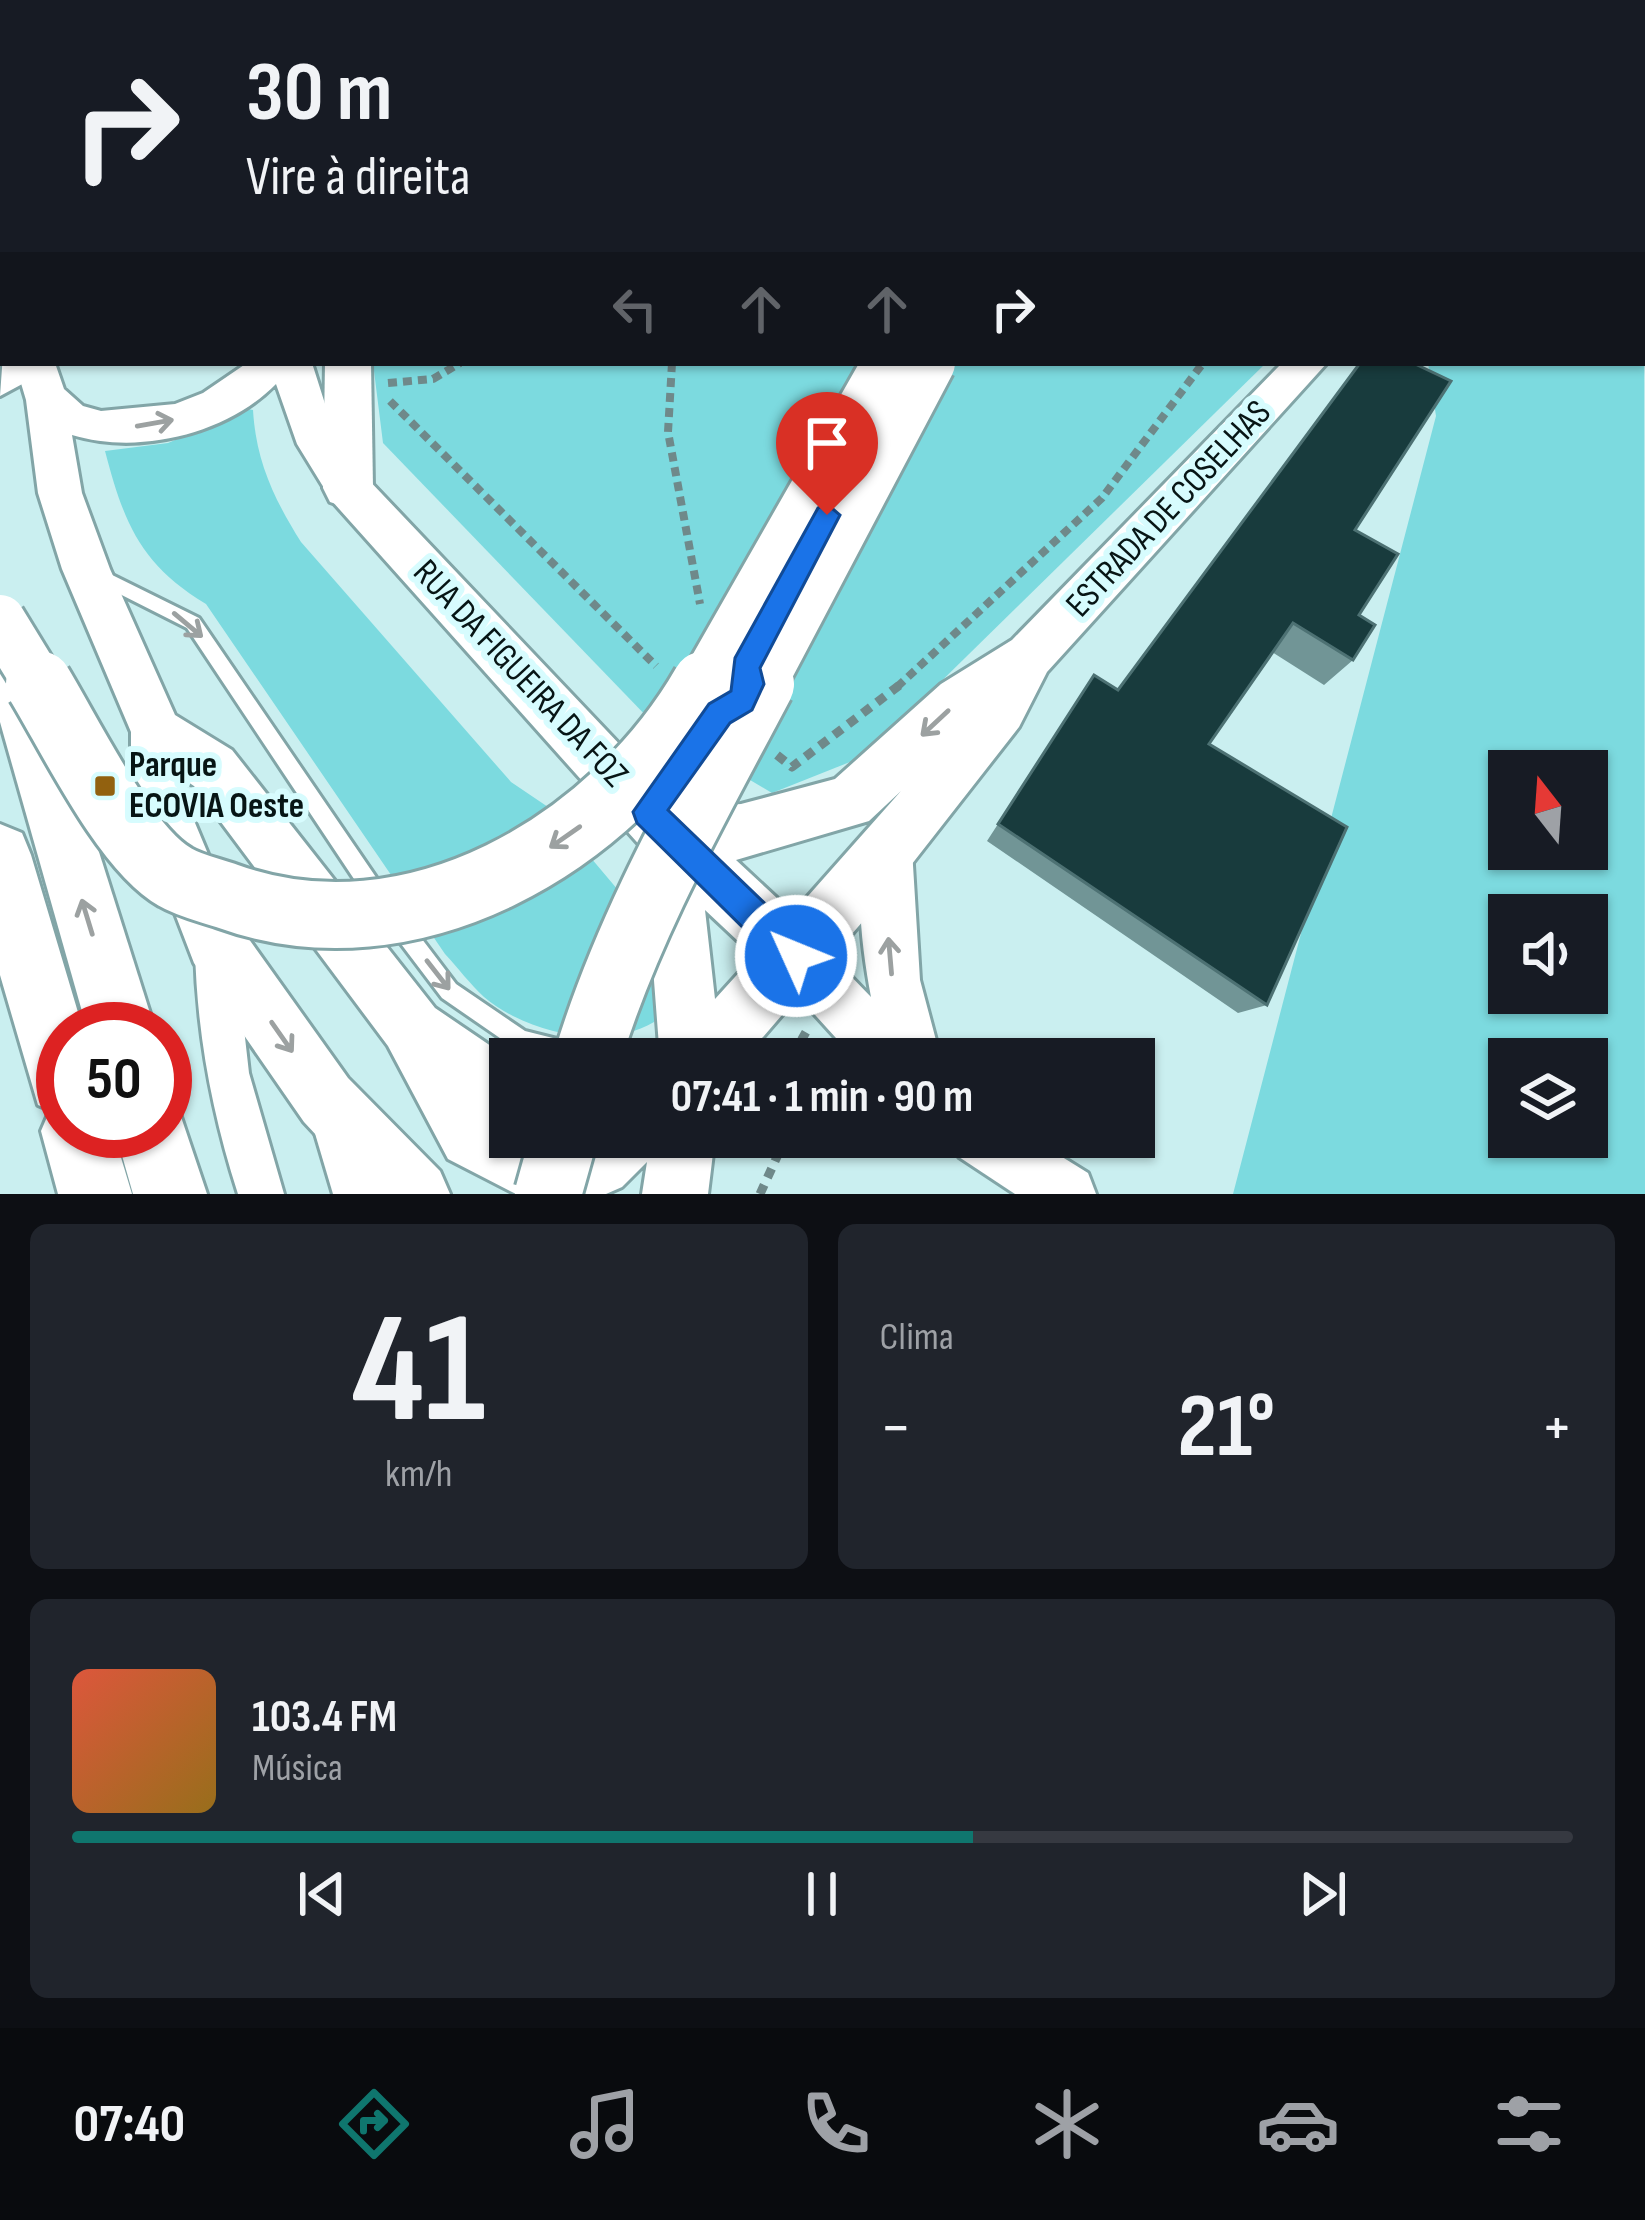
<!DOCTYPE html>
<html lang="pt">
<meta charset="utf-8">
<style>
:root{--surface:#171b24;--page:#20242c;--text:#f1f3f6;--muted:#9ea1a6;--line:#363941;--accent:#0f766e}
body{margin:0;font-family:"Sofia Sans Condensed",sans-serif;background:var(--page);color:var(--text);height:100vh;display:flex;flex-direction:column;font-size:45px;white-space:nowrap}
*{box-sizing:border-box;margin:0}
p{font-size:39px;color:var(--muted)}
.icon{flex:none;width:66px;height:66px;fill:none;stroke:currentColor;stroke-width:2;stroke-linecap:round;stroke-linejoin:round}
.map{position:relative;height:1194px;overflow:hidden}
.panel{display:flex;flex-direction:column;gap:30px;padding:30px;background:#0d0f14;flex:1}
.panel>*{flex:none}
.top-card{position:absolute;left:0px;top:0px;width:1647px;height:366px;box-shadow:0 3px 9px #0004;background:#171b24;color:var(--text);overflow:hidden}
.needle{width:78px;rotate:343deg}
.tools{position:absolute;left:1488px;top:750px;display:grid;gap:24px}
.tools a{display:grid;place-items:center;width:120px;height:120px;border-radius:0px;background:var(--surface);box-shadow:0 3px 9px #0004;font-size:60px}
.speed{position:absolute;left:36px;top:1002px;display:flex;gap:24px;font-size:60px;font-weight:700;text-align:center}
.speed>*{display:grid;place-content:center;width:156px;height:156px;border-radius:50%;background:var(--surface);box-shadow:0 3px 9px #0004;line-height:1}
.speed .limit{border:18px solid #d22;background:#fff;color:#111}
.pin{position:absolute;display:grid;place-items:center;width:102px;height:102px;color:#fff;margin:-123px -51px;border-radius:50% 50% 50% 0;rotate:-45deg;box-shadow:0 0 12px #0007}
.pin .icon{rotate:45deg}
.me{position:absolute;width:132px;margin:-66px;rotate:314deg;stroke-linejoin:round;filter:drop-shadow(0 0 9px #0008)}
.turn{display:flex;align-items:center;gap:42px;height:252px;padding:0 48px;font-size:54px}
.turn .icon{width:156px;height:156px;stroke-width:2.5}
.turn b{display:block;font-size:84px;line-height:102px}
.lanes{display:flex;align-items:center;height:114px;padding:0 48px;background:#0003;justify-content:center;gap:60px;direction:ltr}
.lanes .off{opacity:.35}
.big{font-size:90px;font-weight:700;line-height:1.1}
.panel .widget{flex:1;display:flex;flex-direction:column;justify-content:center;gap:18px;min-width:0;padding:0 42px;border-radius:18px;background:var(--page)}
.panel .dial{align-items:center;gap:0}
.dial b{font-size:156px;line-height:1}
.song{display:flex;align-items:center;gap:36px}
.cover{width:144px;height:144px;border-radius:18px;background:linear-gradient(135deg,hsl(10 70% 55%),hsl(40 70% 35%))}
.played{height:12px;border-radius:6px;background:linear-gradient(90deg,var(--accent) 60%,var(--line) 60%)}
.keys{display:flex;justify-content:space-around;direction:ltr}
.heat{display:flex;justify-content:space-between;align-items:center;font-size:66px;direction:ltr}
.panel .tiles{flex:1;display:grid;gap:30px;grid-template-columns:1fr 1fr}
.widget:last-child{grid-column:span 2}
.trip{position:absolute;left:489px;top:1038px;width:666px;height:120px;border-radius:0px;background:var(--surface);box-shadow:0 3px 9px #0004;font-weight:700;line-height:120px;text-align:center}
.dock{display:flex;height:192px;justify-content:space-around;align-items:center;background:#090b0e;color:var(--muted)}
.dock .icon{width:84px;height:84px}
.dock .on{color:var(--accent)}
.dock b{font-size:54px;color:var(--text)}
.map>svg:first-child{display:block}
</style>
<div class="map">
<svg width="1645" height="1194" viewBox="0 0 1645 1194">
<rect width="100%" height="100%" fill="#caeff0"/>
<g fill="#7cdadf" fill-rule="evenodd">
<path d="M1644 230 1645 1194H1233L1436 416 1428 363H1644ZM1509 771H1587V849H1509ZM1509 915H1587V993H1509ZM1509 1059H1587V1137H1509Z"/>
<polygon points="373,363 1266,363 865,756 772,793 652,722 383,443"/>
<path d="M248 409 253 410C256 461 274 499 301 542L511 782 548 807 634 909 660 984 654 1022C605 1051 527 1033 484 997 470 984 458 968 445 954L206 604C140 564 124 523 105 451L168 443Z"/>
</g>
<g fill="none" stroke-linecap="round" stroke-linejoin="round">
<defs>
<g id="service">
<polygon points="98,568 199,618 384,889 387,896 384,903 377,906 370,903 187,628 92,580 90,575 92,570"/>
<polygon points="396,911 403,914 456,984 525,1031 585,1046 588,1054 586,1059 554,1059 513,1047 442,998 389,928 386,921 389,914"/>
</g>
<g id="minor">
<polygon points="51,0 71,0 72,3 52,3"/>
<rect x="1644" y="47" width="1" height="12"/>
<path d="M215 929 229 935 235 949 249 1073 284 1194H238C212 1113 197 1034 195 949L201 935Z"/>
<polygon points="336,1108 352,1114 379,1194 333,1194 314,1130 320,1114"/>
</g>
<g id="tertiary">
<polygon points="531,0 560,0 529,3"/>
<path d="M888 825 905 832 912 849 920 980 941 1059H855L778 974 770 956 778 938 796 930 814 938 871 997C862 948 852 878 871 832Z"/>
<polygon points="951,1137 1030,1137 1088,1173 1096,1194 1015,1194 959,1157"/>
</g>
<g id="secondary">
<rect x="9" y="0" width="30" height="3"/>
<polygon points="0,63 3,64 3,114 0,113"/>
<path d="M15 363H55L64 389 83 406 101 411 175 404 203 393 247 363H312L333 429 364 475 680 808 741 804 835 779 941 684 1012 640 1282 363H1327L1047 672 1019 727 908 869 744 1059H660L644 850 332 501 297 444 276 384C226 435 138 455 72 435L82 493 110 569 175 715 232 750 435 1008 510 1059V1137H715L708 1194H642L647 1162 622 1187 606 1194H516L448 1159 388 1046 194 786 185 780V799L236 921 348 1078 440 1171 450 1194H371L304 1122 194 963 131 799V732L62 569 38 493 26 400ZM901 791 793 913 736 860 869 821ZM705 910 754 956 715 999Z"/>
</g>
<g id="trunk">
<polygon points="815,0 854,0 813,3"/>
<polygon points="1082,0 1116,0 1080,3"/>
<polygon points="1301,0 1335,0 1337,3 1303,3"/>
<polygon points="3,354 3,363 46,363 39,375 0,396"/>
<polygon points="325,363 371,363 373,488 366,502 348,508 330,502 323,488"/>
<polygon points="15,649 35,657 43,675 155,1029 87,1029 0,722 0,655"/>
<polygon points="0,824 22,833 31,855 83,1029 63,1029 63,1131 113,1131 132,1194 58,1194 41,1131 50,1110 38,1105 0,975"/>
<polygon points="165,1101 177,1105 207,1194 133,1194 115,1131 165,1131"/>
</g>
</defs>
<use href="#service" stroke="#82a5a7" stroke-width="6"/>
<use href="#minor" stroke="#82a5a7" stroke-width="6"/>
<use href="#tertiary" stroke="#82a5a7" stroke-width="6"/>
<use href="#secondary" stroke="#82a5a7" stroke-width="6"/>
<use href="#trunk" stroke="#82a5a7" stroke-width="6"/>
<g stroke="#6f898a" stroke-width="8" stroke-dasharray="9 6" stroke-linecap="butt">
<polyline points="672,363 668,432 700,604"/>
<polyline points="388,383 433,379 460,363"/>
<polyline points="390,401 656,666"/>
<polyline points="897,687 1102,498 1203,363"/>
</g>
<g stroke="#6f898a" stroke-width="9" stroke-dasharray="10 8" stroke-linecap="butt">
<polyline points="777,755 792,767 901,684"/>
<polyline points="805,1059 802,1039 806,1032"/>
<polyline points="760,1194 786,1137"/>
</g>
<use href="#service" fill="#fff" fill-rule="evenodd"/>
<use href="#minor" fill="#fff" fill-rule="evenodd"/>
<use href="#tertiary" fill="#fff" fill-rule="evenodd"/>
<use href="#secondary" fill="#fff" fill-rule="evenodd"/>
<use href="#trunk" fill="#fff" fill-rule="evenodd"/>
<defs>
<g id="trunk-bridge-far1">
<polyline points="0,620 41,687"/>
<polyline points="703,687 888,363"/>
<polyline points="759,687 930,363"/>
</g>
<g id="trunk-bridge">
<path d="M39 684C70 735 125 849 175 877 190 886 210 890 227 896 411 963 613 844 705 684"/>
<path d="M587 1059C627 927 697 805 761 684"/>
<polyline points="548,1194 564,1137"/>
</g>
</defs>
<use href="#trunk-bridge-far1" stroke="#82a5a7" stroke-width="56" stroke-linecap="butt"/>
<use href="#trunk-bridge" stroke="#82a5a7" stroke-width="72" stroke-linecap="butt"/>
<use href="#trunk-bridge-far1" stroke="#fff" stroke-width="50"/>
<use href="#trunk-bridge" stroke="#fff" stroke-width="66"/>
</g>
<polygon fill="#719596" points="1355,530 1359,615 1353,660 1324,685 1272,652 1209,744 1267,1005 1238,1013 987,841 998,824 1118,690"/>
<g fill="#183b3d" stroke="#4d7173" stroke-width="3">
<polygon points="85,0 256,0 265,3 85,3"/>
<polygon points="1645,104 1645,163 1644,162"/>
<polygon points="1360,363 1413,363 1451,381 1355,530 1398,554 1359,615 1375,625 1353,660 1293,623 1209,744 1347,827 1267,1005 998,824 1094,675 1118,690"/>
</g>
<defs><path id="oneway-shaft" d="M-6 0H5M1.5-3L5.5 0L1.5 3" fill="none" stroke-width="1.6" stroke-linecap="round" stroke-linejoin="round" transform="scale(3)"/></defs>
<g stroke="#9ca1a1">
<use href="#oneway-shaft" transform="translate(155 423) rotate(-10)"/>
<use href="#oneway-shaft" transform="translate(188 625) rotate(40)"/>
<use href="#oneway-shaft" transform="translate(935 723) rotate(137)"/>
<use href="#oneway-shaft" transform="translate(565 837) rotate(145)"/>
<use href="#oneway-shaft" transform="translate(87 917) rotate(-107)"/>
<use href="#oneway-shaft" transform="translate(890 956) rotate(-95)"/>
<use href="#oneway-shaft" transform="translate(438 975) rotate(52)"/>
<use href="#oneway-shaft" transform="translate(282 1037) rotate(55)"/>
</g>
<polygon fill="#1a73e8" stroke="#114b97" stroke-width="3" points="827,504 840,515 760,668 764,684 752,710 730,723 668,810 807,944 812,956 807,968 796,973 784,968 637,823 633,812 709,704 731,691 735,658 818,508"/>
<rect fill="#92610f" stroke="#d7fcfe" stroke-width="4.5" x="93" y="774" width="24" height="24" rx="6"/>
<g text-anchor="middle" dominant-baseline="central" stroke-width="12" stroke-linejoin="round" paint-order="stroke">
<g font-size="36" fill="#071515" stroke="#d7fcfe">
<text transform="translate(1169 509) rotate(-47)">ESTRADA DE COSELHAS</text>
<text transform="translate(520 674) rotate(47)">RUA DA FIGUEIRA DA FOZ</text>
</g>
<g font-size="36" font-weight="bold" fill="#071515" stroke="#d7fcfe" text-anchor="start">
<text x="129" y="765">Parque<tspan x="129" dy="41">ECOVIA Oeste</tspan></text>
</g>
</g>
</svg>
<div class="tools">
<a><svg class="needle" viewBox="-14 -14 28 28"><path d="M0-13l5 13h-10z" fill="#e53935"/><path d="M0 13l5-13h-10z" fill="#9ea1a6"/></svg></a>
<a><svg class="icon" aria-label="sound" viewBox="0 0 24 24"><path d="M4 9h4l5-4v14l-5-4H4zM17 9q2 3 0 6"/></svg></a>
<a><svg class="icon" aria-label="layers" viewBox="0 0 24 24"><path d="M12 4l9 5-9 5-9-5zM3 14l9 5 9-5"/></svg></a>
</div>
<div class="speed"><div class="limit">50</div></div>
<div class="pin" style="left:827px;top:515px;background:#d93025"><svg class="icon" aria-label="arrive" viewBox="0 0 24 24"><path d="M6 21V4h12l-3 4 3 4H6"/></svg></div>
<svg class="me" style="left:796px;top:956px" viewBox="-20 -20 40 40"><circle r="17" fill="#1a73e8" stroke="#fff" stroke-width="3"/><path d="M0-11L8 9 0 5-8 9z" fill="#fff"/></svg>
<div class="trip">07:41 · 1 min · 90 m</div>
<div class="top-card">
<div class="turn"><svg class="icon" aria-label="right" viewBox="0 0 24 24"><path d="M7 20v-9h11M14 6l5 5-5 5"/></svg><div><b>30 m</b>Vire à direita</div></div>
<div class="lanes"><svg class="icon off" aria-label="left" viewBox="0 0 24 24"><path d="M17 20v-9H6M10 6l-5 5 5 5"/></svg><svg class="icon off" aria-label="ahead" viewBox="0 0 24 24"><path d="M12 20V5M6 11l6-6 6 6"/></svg><svg class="icon off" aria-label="ahead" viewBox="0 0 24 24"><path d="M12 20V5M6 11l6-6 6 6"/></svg><svg class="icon" aria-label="right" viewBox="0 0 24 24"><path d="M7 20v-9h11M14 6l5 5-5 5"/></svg></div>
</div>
</div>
<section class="panel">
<div class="tiles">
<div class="widget dial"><b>41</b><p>km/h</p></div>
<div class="widget"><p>Clima</p>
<div class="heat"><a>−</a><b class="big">21°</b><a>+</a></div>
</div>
<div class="widget">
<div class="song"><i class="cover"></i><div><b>103.4 FM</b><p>Música</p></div></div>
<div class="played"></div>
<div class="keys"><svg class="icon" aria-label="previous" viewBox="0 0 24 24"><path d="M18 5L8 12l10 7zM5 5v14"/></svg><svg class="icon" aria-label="pause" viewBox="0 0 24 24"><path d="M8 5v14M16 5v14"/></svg><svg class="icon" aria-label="next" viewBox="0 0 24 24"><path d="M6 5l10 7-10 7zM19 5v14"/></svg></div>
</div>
</div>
</section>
<nav class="dock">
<b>07:40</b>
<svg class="icon on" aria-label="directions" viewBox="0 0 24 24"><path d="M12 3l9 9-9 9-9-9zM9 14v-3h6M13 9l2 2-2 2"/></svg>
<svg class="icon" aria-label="music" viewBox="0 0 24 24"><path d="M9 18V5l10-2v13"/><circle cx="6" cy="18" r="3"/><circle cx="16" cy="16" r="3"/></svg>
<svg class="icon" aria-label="phone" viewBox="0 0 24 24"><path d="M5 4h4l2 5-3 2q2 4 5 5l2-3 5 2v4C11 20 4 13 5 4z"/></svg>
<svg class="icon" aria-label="climate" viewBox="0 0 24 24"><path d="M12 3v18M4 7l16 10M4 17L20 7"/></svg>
<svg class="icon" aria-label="car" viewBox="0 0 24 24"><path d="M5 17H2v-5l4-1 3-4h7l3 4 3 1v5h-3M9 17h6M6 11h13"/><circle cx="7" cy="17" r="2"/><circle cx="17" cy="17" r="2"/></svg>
<svg class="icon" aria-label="filters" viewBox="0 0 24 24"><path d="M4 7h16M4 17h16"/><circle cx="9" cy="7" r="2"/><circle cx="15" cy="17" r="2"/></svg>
</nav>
